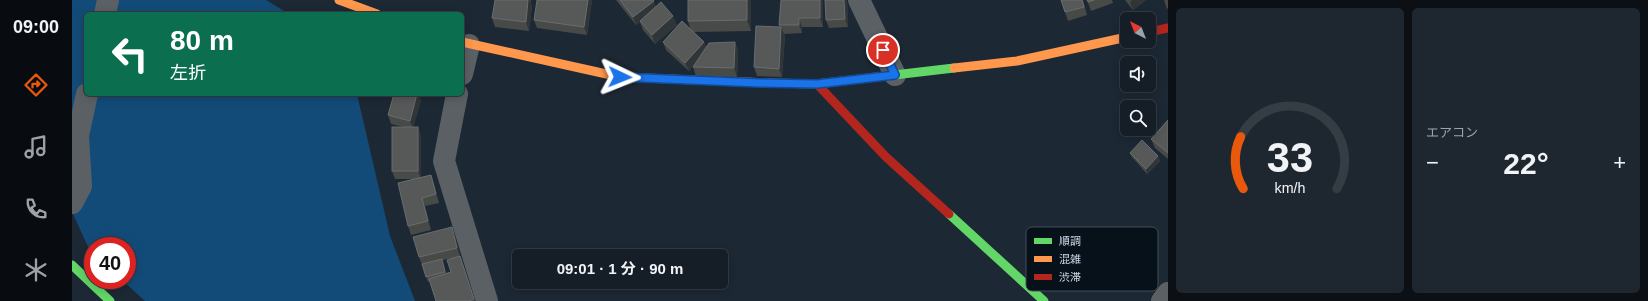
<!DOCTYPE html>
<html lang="ja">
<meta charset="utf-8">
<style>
:root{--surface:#151e27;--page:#1e272f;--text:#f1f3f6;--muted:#9da2a7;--line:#343c44;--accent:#ea580c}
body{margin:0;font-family:Arial,"Noto Sans JP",sans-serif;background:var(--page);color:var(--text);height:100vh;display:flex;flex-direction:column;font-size:15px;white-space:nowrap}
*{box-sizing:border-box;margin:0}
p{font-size:13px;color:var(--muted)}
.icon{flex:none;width:22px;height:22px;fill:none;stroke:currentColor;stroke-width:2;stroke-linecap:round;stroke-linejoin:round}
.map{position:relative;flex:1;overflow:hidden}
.drawer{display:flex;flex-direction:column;gap:8px;padding:8px;background:#0c1015;width:480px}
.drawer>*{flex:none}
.banner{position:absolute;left:12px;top:12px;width:380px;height:84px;border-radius:6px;box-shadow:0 2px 10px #0003,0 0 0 1px var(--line);background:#0b6e4f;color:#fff;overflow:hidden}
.needle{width:26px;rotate:318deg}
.fabs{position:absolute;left:1048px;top:12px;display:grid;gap:8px}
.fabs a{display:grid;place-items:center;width:36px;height:36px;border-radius:6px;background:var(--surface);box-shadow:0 2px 10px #0003,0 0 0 1px var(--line);font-size:20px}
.speed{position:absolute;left:12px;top:237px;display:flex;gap:8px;font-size:20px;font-weight:700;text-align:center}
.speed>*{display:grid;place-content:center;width:52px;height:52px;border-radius:50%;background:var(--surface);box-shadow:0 2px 10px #0003,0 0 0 1px var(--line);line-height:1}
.speed .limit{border:6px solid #d22;background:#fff;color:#111}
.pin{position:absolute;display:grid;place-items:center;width:34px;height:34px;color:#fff;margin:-17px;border:2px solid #fff;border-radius:50%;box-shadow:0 1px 4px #0007}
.me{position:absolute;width:44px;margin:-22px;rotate:92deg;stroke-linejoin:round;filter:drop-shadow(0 0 3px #0008)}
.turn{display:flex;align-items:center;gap:14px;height:84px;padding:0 20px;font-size:18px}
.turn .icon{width:52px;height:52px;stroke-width:2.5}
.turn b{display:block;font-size:28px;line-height:34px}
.big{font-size:30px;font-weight:700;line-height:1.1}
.drawer .tile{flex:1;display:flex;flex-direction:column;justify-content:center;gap:6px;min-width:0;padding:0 14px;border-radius:6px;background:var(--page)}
.drawer .dial{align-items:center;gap:0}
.dial svg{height:104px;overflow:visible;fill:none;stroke:var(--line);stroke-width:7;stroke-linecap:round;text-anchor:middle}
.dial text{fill:var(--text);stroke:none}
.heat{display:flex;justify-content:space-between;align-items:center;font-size:22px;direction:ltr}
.drawer .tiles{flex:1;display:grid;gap:8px;grid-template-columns:repeat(2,1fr)}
.trip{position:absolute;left:440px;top:249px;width:216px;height:40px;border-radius:6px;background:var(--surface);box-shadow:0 2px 10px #0003,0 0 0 1px var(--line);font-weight:700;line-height:40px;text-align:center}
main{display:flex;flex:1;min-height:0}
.menu{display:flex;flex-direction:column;width:72px;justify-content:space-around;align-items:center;background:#080c10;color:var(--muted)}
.menu .icon{width:28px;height:28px}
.menu .on{color:var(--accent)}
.menu b{font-size:18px;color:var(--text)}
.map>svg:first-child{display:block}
</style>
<main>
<nav class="menu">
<b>09:00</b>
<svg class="icon on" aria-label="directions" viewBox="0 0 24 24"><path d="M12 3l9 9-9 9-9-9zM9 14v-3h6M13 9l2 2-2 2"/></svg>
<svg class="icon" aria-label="music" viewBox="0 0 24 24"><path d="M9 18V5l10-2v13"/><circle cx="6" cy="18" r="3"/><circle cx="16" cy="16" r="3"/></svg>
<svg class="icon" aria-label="phone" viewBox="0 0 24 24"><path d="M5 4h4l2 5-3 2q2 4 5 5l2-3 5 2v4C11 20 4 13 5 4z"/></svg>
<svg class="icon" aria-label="climate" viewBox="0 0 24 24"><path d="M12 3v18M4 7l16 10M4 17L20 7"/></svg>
</nav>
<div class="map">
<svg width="1096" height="301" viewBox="0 0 1096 301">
<rect width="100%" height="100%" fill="#1c2834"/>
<polygon fill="#134b78" points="0,0 194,0 217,14 14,14 14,94 285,94 318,236 343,301 73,301 50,280 55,280 55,246 21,246 21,253 18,251 0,212"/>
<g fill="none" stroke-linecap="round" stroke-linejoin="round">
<g stroke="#5b6065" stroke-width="22">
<polyline points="787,0 823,75"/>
<polyline points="33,14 36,0"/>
<polyline points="390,74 397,45"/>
<polyline points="385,94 372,161 415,301"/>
<polyline points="0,203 9,186 6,136 15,94"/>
<polyline points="1090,301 1096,293"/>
</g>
<g stroke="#63d668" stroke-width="9">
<polyline points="698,83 745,84 882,68"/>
<polyline points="877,214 972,301"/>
<polyline points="0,265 38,301"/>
</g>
<g stroke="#ff974d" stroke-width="9">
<polyline points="267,0 305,14"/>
<polyline points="390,42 548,77 698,83"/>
<polyline points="882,68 945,61 1055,37"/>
</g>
<g stroke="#b3261e" stroke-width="9">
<polyline points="1077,32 1096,28"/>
<polyline points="745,84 814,157 877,214"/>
</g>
</g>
<g fill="#484a47" fill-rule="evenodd">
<polygon points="423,0 459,0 459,2 458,2 460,6 457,31 423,27 420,18"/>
<polygon points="520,0 515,35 465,28 462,20"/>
<polygon points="544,0 581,0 584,7 605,25 583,44 571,30 568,22 564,25"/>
<polygon points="679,0 679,31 621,32 632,42 634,48 663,42 666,51 665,77 624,76 621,67 623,64 617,71 594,50 591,42 619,31 616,21"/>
<polygon points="709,0 751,0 751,27 730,27 730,33 712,34 713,36 710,77 685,76 682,67 708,27 707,25"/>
<polygon points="753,0 775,0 776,27 757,28 754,20"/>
<polygon points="989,0 1011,0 1015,15 996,21"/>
<polygon points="1015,0 1040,0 1041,3 1019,11"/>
<polygon points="1053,0 1074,0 1061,10"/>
<polygon points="1092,0 1096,0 1096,8 1095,9"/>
<polygon points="322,94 346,94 349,101 341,127 349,135 349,178 362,184 367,203 353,206 359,230 339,235 336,226 343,179 323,179 320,171 332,127 319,124 316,115"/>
<polygon points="1096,120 1096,159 1083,148 1079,139"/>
<polygon points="1058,153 1086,156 1088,161 1075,174 1060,157"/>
<path d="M383 236 388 256 403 301H364L358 281 356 282 350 265 347 257ZM382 258 379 272 374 273 370 260Z"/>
</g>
<g fill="#303638">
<polygon points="456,0 458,0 460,6 457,31 454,22"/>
<polygon points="516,0 520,0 515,35 512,27"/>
<polygon points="675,0 679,0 679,31 675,20"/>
<polygon points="748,0 751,0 751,27 748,18"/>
<polygon points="772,0 775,0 776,27 773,19"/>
<polygon points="1060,0 1074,0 1061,10 1058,2"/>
<polygon points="582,1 585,10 564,25 561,17"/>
<polygon points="601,16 605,25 583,44 580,35"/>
<polygon points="727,18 730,27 730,33 727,25"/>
<polygon points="709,27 713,36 710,77 707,69"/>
<polygon points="632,42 635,51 617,71 613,63"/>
<polygon points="663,42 666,51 665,77 662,68"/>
<polygon points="345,94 346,94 349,101 341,129 338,121"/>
<polygon points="346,127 349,135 349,179 346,171"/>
<polygon points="1086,156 1088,161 1075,174 1074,169"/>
<polygon points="359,175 362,184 367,203 364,194"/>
<polygon points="350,198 353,206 359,230 356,221"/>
<polygon points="380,227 383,236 388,256 385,248"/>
</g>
<g fill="#565958" stroke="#686d6f">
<polygon points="423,0 456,0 454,22 420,18"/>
<polygon points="465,0 516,0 512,27 462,20"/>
<polygon points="548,0 581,0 582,1 561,17"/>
<polygon points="616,0 675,0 675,20 616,21"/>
<polygon points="709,0 748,0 748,18 727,18 727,25 707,25"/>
<polygon points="753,0 772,0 773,19 754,20"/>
<polygon points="989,0 1010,0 1012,7 993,12"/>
<polygon points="1015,0 1022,0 1016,2"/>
<polygon points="589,2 601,16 580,35 568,21"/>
<polygon points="610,21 632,42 613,63 591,42"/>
<polygon points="684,26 709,27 707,69 682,67"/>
<polygon points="663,42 662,68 621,67 637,43"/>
<polygon points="322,94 345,94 338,121 316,115"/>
<polygon points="1096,120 1096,153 1079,139"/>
<rect x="320" y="127" width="26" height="44"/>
<polygon points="1070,140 1086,156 1074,169 1058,153"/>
<polygon points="359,175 364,194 350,198 356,221 336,226 326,183"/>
<polygon points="380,227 385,248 347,257 341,237"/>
<polygon points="388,256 402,299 397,301 364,301 357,279 379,272 375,260"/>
<polygon points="370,259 373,272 354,277 350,264"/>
</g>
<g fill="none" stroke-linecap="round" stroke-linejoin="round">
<defs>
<polyline id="route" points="548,77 688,83 745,84 823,75 811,50"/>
</defs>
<use href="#route" stroke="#114b97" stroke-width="10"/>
<use href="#route" stroke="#1a73e8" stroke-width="7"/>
</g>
<rect x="954" y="227" width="132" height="64" rx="6" fill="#07111a" stroke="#424d58" stroke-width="1"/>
<rect x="962" y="238" width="18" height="6" fill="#63d668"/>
<rect x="962" y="256" width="18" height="6" fill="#ff974d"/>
<rect x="962" y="274" width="18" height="6" fill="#b3261e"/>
<g font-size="11" fill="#cbd9e7">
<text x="987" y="245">順調</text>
<text x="987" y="263">混雑</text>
<text x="987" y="281">渋滞</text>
</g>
</svg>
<div class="fabs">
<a><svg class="needle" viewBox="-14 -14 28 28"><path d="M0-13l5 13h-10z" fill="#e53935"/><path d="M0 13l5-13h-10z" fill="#9da2a7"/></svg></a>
<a><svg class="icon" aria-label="sound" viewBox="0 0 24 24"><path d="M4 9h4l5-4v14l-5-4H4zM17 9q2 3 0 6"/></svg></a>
<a><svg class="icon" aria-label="search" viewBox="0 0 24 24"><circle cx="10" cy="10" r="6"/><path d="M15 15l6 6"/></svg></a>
</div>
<div class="speed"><div class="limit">40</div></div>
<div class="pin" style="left:811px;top:50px;background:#d93025"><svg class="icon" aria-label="arrive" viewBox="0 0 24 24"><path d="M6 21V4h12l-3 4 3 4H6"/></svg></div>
<svg class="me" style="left:548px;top:77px" viewBox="-20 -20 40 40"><path d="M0-17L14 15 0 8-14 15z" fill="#1a73e8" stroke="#fff" stroke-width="4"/></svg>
<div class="trip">09:01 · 1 分 · 90 m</div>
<div class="banner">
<div class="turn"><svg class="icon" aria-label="left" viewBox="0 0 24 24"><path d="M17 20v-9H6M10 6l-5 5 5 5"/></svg><div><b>80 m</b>左折</div></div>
</div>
</div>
<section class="drawer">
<div class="tiles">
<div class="tile dial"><svg viewBox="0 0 100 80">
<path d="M14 69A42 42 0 1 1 86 69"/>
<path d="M14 69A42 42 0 0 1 12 29" stroke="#ea580c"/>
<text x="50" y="56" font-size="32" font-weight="700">33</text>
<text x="50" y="72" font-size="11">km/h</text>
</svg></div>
<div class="tile"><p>エアコン</p>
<div class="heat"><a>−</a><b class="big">22°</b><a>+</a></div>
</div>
</div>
</section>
</main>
